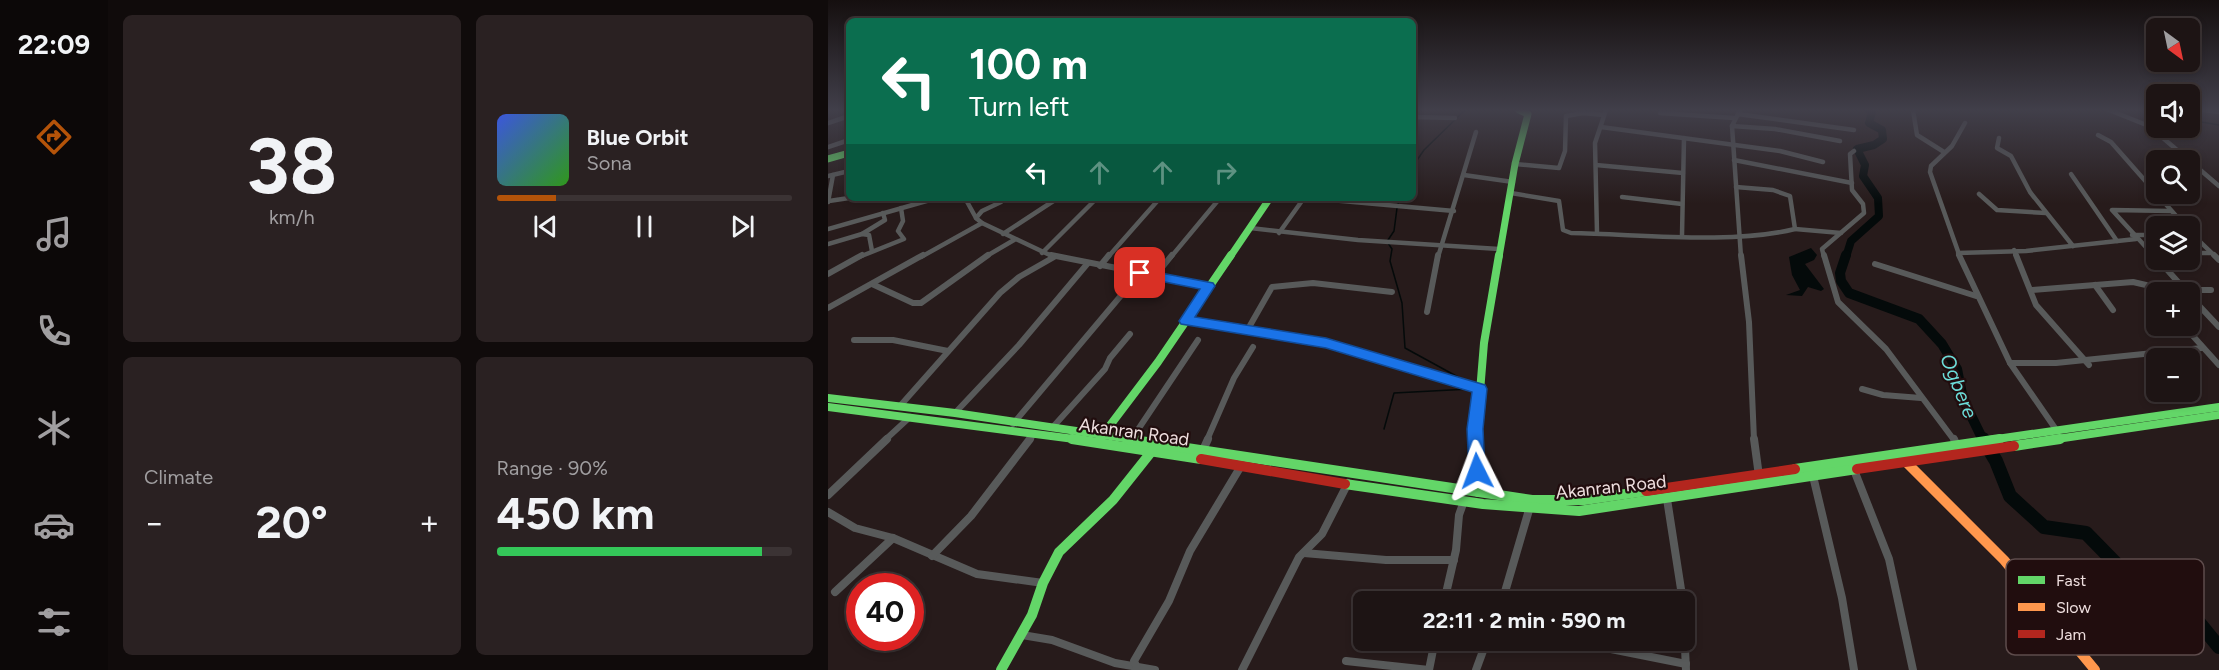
<!DOCTYPE html>
<meta charset="utf-8">
<style>
:root{--surface:#1d1414;--page:#2a2122;--text:#f1f3f6;--muted:#a09ea0;--line:#3b3334;--accent:#b45309}
body{margin:0;font-family:Figtree,sans-serif;background:var(--page);color:var(--text);height:100vh;display:flex;flex-direction:column;font-size:22px;white-space:nowrap}
*{box-sizing:border-box;margin:0}
p{font-size:20px;color:var(--muted)}
.icon{flex:none;width:33px;height:33px;fill:none;stroke:currentColor;stroke-width:2;stroke-linecap:round;stroke-linejoin:round}
.map{position:relative;flex:1;overflow:hidden}
.sheet{display:flex;flex-direction:column;gap:15px;padding:15px;background:#100b0b;width:720px}
.sheet>*{flex:none}
.banner{position:absolute;left:18px;top:18px;width:570px;height:183px;border-radius:9px;box-shadow:0 3px 9px #0003,0 0 0 2px var(--line);background:#0b6e4f;color:#fff;overflow:hidden}
.needle{width:39px;rotate:147deg}
.controls{position:absolute;left:1318px;top:18px;display:grid;gap:12px}
.controls a{display:grid;place-items:center;width:54px;height:54px;border-radius:9px;background:var(--surface);box-shadow:0 3px 9px #0003,0 0 0 2px var(--line);font-size:30px}
.speed{position:absolute;left:18px;top:573px;display:flex;gap:12px;font-size:30px;font-weight:700;text-align:center}
.speed>*{display:grid;place-content:center;width:78px;height:78px;border-radius:50%;background:var(--surface);box-shadow:0 3px 9px #0003,0 0 0 2px var(--line);line-height:1}
.speed .limit{border:9px solid #d22;background:#fff;color:#111}
.pin{position:absolute;display:grid;place-items:center;width:51px;height:51px;color:#fff;margin:-26px;border-radius:12px;box-shadow:0 3px 9px #0006}
.me{position:absolute;width:66px;margin:-33px;rotate:357deg;stroke-linejoin:round;filter:drop-shadow(0 0 4px #0008)}
.turn{display:flex;align-items:center;gap:21px;height:126px;padding:0 24px;font-size:27px}
.turn .icon{width:78px;height:78px;stroke-width:2.5}
.turn b{display:block;font-size:42px;line-height:51px}
.lanes{display:flex;align-items:center;height:57px;padding:0 24px;background:#0003;justify-content:center;gap:30px;direction:ltr}
.lanes .off{opacity:.35}
.big{font-size:45px;font-weight:700;line-height:1.1}
.sheet .tile{flex:1;display:flex;flex-direction:column;justify-content:center;gap:9px;min-width:0;padding:0 21px;border-radius:9px;background:var(--page)}
.sheet .dial{align-items:center;gap:0}
.dial b{font-size:78px;line-height:1}
.song{display:flex;align-items:center;gap:18px}
.cover{width:72px;height:72px;border-radius:9px;background:linear-gradient(135deg,hsl(230 70% 55%),hsl(110 70% 35%))}
.played{height:6px;border-radius:3px;background:linear-gradient(90deg,var(--accent) 20%,var(--line) 20%)}
.keys{display:flex;justify-content:space-around;direction:ltr}
.heat{display:flex;justify-content:space-between;align-items:center;font-size:33px;direction:ltr}
.charge{height:9px;border-radius:4px;background:linear-gradient(90deg,#34c759 90%,var(--line) 0)}
.sheet .tiles{flex:1;display:grid;gap:15px;grid-template-columns:repeat(2,1fr)}
.trip{position:absolute;left:525px;top:591px;width:342px;height:60px;border-radius:9px;background:var(--surface);box-shadow:0 3px 9px #0003,0 0 0 2px var(--line);font-weight:700;line-height:60px;text-align:center}
main{display:flex;flex:1;min-height:0}
.menu{display:flex;flex-direction:column;width:108px;justify-content:space-around;align-items:center;background:#0c0808;color:var(--muted)}
.menu .icon{width:42px;height:42px}
.menu .on{color:var(--accent)}
.menu b{font-size:27px;color:var(--text)}
.map>svg:first-child{display:block}
</style>
<main>
<nav class="menu">
<b>22:09</b>
<svg class="icon on" aria-label="directions" viewBox="0 0 24 24"><path d="M12 3l9 9-9 9-9-9zM9 14v-3h6M13 9l2 2-2 2"/></svg>
<svg class="icon" aria-label="music" viewBox="0 0 24 24"><path d="M9 18V5l10-2v13"/><circle cx="6" cy="18" r="3"/><circle cx="16" cy="16" r="3"/></svg>
<svg class="icon" aria-label="phone" viewBox="0 0 24 24"><path d="M5 4h4l2 5-3 2q2 4 5 5l2-3 5 2v4C11 20 4 13 5 4z"/></svg>
<svg class="icon" aria-label="climate" viewBox="0 0 24 24"><path d="M12 3v18M4 7l16 10M4 17L20 7"/></svg>
<svg class="icon" aria-label="car" viewBox="0 0 24 24"><path d="M5 17H2v-5l4-1 3-4h7l3 4 3 1v5h-3M9 17h6M6 11h13"/><circle cx="7" cy="17" r="2"/><circle cx="17" cy="17" r="2"/></svg>
<svg class="icon" aria-label="filters" viewBox="0 0 24 24"><path d="M4 7h16M4 17h16"/><circle cx="9" cy="7" r="2"/><circle cx="15" cy="17" r="2"/></svg>
</nav>
<section class="sheet">
<div class="tiles">
<div class="tile dial"><b>38</b><p>km/h</p></div>
<div class="tile">
<div class="song"><i class="cover"></i><div><b>Blue Orbit</b><p>Sona</p></div></div>
<div class="played"></div>
<div class="keys"><svg class="icon" aria-label="previous" viewBox="0 0 24 24"><path d="M18 5L8 12l10 7zM5 5v14"/></svg><svg class="icon" aria-label="pause" viewBox="0 0 24 24"><path d="M8 5v14M16 5v14"/></svg><svg class="icon" aria-label="next" viewBox="0 0 24 24"><path d="M6 5l10 7-10 7zM19 5v14"/></svg></div>
</div>
<div class="tile"><p>Climate</p>
<div class="heat"><a>−</a><b class="big">20°</b><a>+</a></div>
</div>
<div class="tile"><p>Range · 90%</p><b class="big">450 km</b><div class="charge"></div></div>
</div>
</section>
<div class="map">
<svg width="1391" height="670" viewBox="0 0 1391 670">
<rect width="100%" height="100%" fill="#271b1b"/>
<polygon fill="#040a0a" points="983,248 989,255 986,260 977,264 996,289 993,291 980,287 974,296 958,295 972,290 964,275 961,257"/>
<g fill="none" stroke-linecap="round" stroke-linejoin="round">
<g stroke="#040a0a" stroke-width="1.5">
<polyline points="1362,120 1391,125"/>
<polyline points="585,166 596,150 637,110"/>
<polyline points="570,204 571,198"/>
<polyline points="560,240 566,231 569,208"/>
<polyline points="560,243 564,249 562,261 574,303 577,348 641,383"/>
<polyline points="556,429 566,393 642,389"/>
</g>
<polyline stroke="#040a0a" stroke-width="8" points="1018,257 1023,241 1051,216 1050,198 1035,176 1037,165 1029,149 1046,145 1055,139 1054,130 1041,123 1044,112 1041,110"/>
<polyline stroke="#040a0a" stroke-width="10" points="1018,255 1012,273 1013,281 1021,293 1091,319 1114,344 1129,369 1135,399 1155,440"/>
<polyline stroke="#040a0a" stroke-width="14" points="1155,439 1168,461 1182,496 1216,527 1258,533 1300,576 1364,614 1391,647"/>
<g stroke="#585a5a" stroke-width="4.5">
<polyline points="912,110 904,126 913,257"/>
<polyline points="1085,110 1089,135 1116,152"/>
<polyline points="1281,110 1321,126 1391,186"/>
<polyline points="1377,110 1391,112"/>
<polyline points="832,113 906,118"/>
<polyline points="910,114 1026,130"/>
<polyline points="585,117 627,118"/>
<polyline points="0,123 21,116"/>
<polyline points="904,126 947,129 1012,141"/>
<polyline points="773,127 952,151 995,162"/>
<polyline points="1270,135 1283,142 1357,226"/>
<polyline points="1171,138 1169,148 1183,156 1202,192 1245,246"/>
<polyline points="0,147 21,140"/>
<polyline points="906,160 1024,183"/>
<polyline points="687,164 731,168 737,151 738,116 755,113 776,115"/>
<polyline points="768,165 855,173"/>
<polyline points="1243,174 1289,241"/>
<polyline points="636,175 685,182"/>
<polyline points="0,176 21,171"/>
<path d="M683 193 731 201 735 230 743 233C812 234 901 245 967 229L962 196 945 190 908 187"/>
<polyline points="1151,194 1169,210 1218,213"/>
<polyline points="794,197 854,204"/>
<polyline points="137,198 148,218 154,223 226,257"/>
<polyline points="480,198 626,211"/>
<polyline points="1,201 21,198"/>
<polyline points="0,202 5,175"/>
<polyline points="148,218 154,211 173,202 174,198"/>
<polyline points="422,228 530,240 671,249"/>
<polyline points="0,229 109,198"/>
<polyline points="967,229 1013,233"/>
<polyline points="1362,232 1388,257"/>
<polyline points="451,233 476,198"/>
<polyline points="769,233 767,143 778,110"/>
<polyline points="175,234 230,198"/>
<polyline points="854,235 856,138"/>
<polyline points="1304,235 1329,235"/>
<polyline points="0,244 34,234"/>
<polyline points="1186,250 1189,257"/>
<polyline points="44,251 41,235 34,234 57,220 55,213"/>
<polyline points="214,253 269,198"/>
<polyline points="1130,253 1198,251 1308,239"/>
<polyline points="1362,253 1383,253"/>
<polyline points="31,257 76,239 70,231 75,221 73,208"/>
<polyline points="93,257 154,223"/>
<polyline points="157,257 186,240"/>
<polyline points="280,257 332,198"/>
<polyline points="343,257 392,198"/>
<polyline points="610,257 648,132"/>
<polyline points="996,257 994,249 1036,213 1035,204 1024,190 1022,154 1026,151"/>
<polyline points="1132,257 1102,172 1103,166 1124,146 1137,123"/>
<polyline points="1327,257 1284,210 1343,211"/>
</g>
<g stroke="#585a5a" stroke-width="6">
<polyline points="223,255 380,286"/>
<polyline points="913,255 921,322 926,440"/>
<polyline points="996,255 1010,302 1058,349 1126,440"/>
<polyline points="1131,255 1182,363"/>
<polyline points="1188,255 1208,305 1261,365"/>
<polyline points="1326,255 1359,292"/>
<polyline points="1386,255 1391,260"/>
<polyline points="1047,264 1148,296"/>
<polyline points="272,266 281,255"/>
<polyline points="0,274 34,255"/>
<polyline points="328,275 344,255"/>
<polyline points="44,284 85,303 93,303 160,255"/>
<polyline points="1267,285 1285,310"/>
<polyline points="1204,290 1305,282 1318,285 1329,293"/>
<polyline points="1357,290 1383,290"/>
<polyline points="1362,296 1391,327"/>
<polyline points="0,308 95,255"/>
<polyline points="599,312 610,255"/>
<polyline points="358,321 498,343 652,389"/>
<polyline points="1356,326 1391,365"/>
<polyline points="420,329 444,287 485,283 564,292"/>
<polyline points="26,340 65,340 120,351"/>
<polyline points="1034,389 1055,395 1093,398"/>
<polyline points="72,406 172,293 191,277 226,257"/>
<polyline points="127,413 191,345 260,263"/>
<polyline points="185,424 312,273"/>
<polyline points="224,428 277,369 282,358 302,334"/>
<polyline points="1229,431 1182,363 1228,363 1374,348"/>
<polyline points="57,440 82,417"/>
<polyline points="201,440 206,434"/>
<polyline points="303,440 370,340"/>
<polyline points="379,440 406,378 425,347"/>
</g>
<g stroke="#585a5a" stroke-width="8">
<polyline points="926,439 931,476"/>
<polyline points="1126,439 1129,446"/>
<polyline points="375,450 380,439"/>
<polyline points="1026,470 1061,559 1085,670"/>
<polyline points="985,476 1014,598 1026,670"/>
<polyline points="0,495 59,439"/>
<polyline points="839,499 855,602"/>
<polyline points="0,512 27,528 65,538 149,574 215,583"/>
<polyline points="476,553 558,560 626,560"/>
<polyline points="104,556 143,516 202,439"/>
<polyline points="7,592 65,538"/>
<polyline points="616,602 628,550 631,515 636,501"/>
<polyline points="674,602 701,510"/>
<polyline points="856,626 858,670"/>
<polyline points="194,635 224,640 287,663 327,670"/>
<polyline points="738,640 858,664"/>
<polyline points="518,661 601,670"/>
<polyline points="309,668 306,661 341,601 362,551 413,466"/>
<polyline points="414,670 471,557 494,534 520,483"/>
<polyline points="601,670 607,640"/>
<polyline points="648,670 659,640"/>
</g>
<g stroke="#63d668" stroke-width="7">
<polyline points="0,159 21,153"/>
<polyline points="402,257 442,198"/>
<polyline points="671,257 687,164 700,114 691,110"/>
</g>
<g stroke="#63d668" stroke-width="8">
<polyline points="0,398 127,413 309,440"/>
<polyline points="0,407 254,440"/>
<polyline points="274,436 330,362 403,255"/>
<polyline points="648,440 656,343 671,255"/>
<polyline points="1162,440 1391,407"/>
<polyline points="1222,440 1391,415"/>
</g>
<g stroke="#63d668" stroke-width="10">
<polyline points="244,439 373,459"/>
<polyline points="299,439 704,500 756,500 818,491"/>
<polyline points="647,439 650,492"/>
<polyline points="1186,446 1232,439"/>
<polyline points="967,469 1172,439"/>
<polyline points="517,484 655,504 751,511 1029,469"/>
<polyline points="173,670 204,615 215,583 231,552 285,500 324,451"/>
</g>
<polyline stroke="#ff974d" stroke-width="10" points="1078,462 1176,560 1267,670"/>
<g stroke="#b3261e" stroke-width="10">
<polyline points="373,459 517,484"/>
<polyline points="1029,469 1186,446"/>
<polyline points="818,491 967,469"/>
</g>
</g>
<linearGradient id="sky" x2="0" y2="1"><stop stop-color="#150f0f"/><stop offset="0.54" stop-color="#413f4a"/><stop offset="1" stop-color="#413f4a" stop-opacity="0"/></linearGradient>
<rect width="1391" height="204" fill="url(#sky)"/>
<polygon fill="#1a73e8" stroke="#114b97" stroke-width="1.5" points="312,269 385,283 387,286 367,317 498,338 657,385 659,389 655,429 657,471 655,476 643,476 641,471 639,429 644,392 498,348 353,324 351,321 372,289 307,276 305,273"/>
<g text-anchor="middle" dominant-baseline="central" stroke-width="4.5" stroke-linejoin="round" paint-order="stroke">
<g font-size="18" fill="#eedede" stroke="#210d0e">
<text transform="translate(306 432) rotate(8)">Akanran Road</text>
<text transform="translate(783 487) rotate(-6)">Akanran Road</text>
</g>
<g font-size="20" font-style="italic" fill="#6cdcd8" stroke="#210d0e">
<text transform="translate(1131 386) rotate(68)">Ogbere</text>
</g>
</g>
<rect x="1178" y="559" width="198" height="96" rx="9" fill="#210d0e" stroke="#5e4c4c" stroke-width="1.5"/>
<rect x="1190" y="576" width="27" height="8" fill="#63d668"/>
<rect x="1190" y="603" width="27" height="8" fill="#ff974d"/>
<rect x="1190" y="630" width="27" height="8" fill="#b3261e"/>
<g font-size="16" fill="#eedede">
<text x="1228" y="586">Fast</text>
<text x="1228" y="613">Slow</text>
<text x="1228" y="640">Jam</text>
</g>
</svg>
<div class="controls">
<a><svg class="needle" viewBox="-14 -14 28 28"><path d="M0-13l5 13h-10z" fill="#e53935"/><path d="M0 13l5-13h-10z" fill="#a09ea0"/></svg></a>
<a><svg class="icon" aria-label="sound" viewBox="0 0 24 24"><path d="M4 9h4l5-4v14l-5-4H4zM17 9q2 3 0 6"/></svg></a>
<a><svg class="icon" aria-label="search" viewBox="0 0 24 24"><circle cx="10" cy="10" r="6"/><path d="M15 15l6 6"/></svg></a>
<a><svg class="icon" aria-label="layers" viewBox="0 0 24 24"><path d="M12 4l9 5-9 5-9-5zM3 14l9 5 9-5"/></svg></a>
<a>+</a>
<a>−</a>
</div>
<div class="speed"><div class="limit">40</div></div>
<div class="pin" style="left:312px;top:273px;background:#d93025"><svg class="icon" aria-label="arrive" viewBox="0 0 24 24"><path d="M6 21V4h12l-3 4 3 4H6"/></svg></div>
<svg class="me" style="left:649px;top:471px" viewBox="-20 -20 40 40"><path d="M0-17L14 15 0 8-14 15z" fill="#1a73e8" stroke="#fff" stroke-width="4"/></svg>
<div class="trip">22:11 · 2 min · 590 m</div>
<div class="banner">
<div class="turn"><svg class="icon" aria-label="left" viewBox="0 0 24 24"><path d="M17 20v-9H6M10 6l-5 5 5 5"/></svg><div><b>100 m</b>Turn left</div></div>
<div class="lanes"><svg class="icon" aria-label="left" viewBox="0 0 24 24"><path d="M17 20v-9H6M10 6l-5 5 5 5"/></svg><svg class="icon off" aria-label="ahead" viewBox="0 0 24 24"><path d="M12 20V5M6 11l6-6 6 6"/></svg><svg class="icon off" aria-label="ahead" viewBox="0 0 24 24"><path d="M12 20V5M6 11l6-6 6 6"/></svg><svg class="icon off" aria-label="right" viewBox="0 0 24 24"><path d="M7 20v-9h11M14 6l5 5-5 5"/></svg></div>
</div>
</div>
</main>
